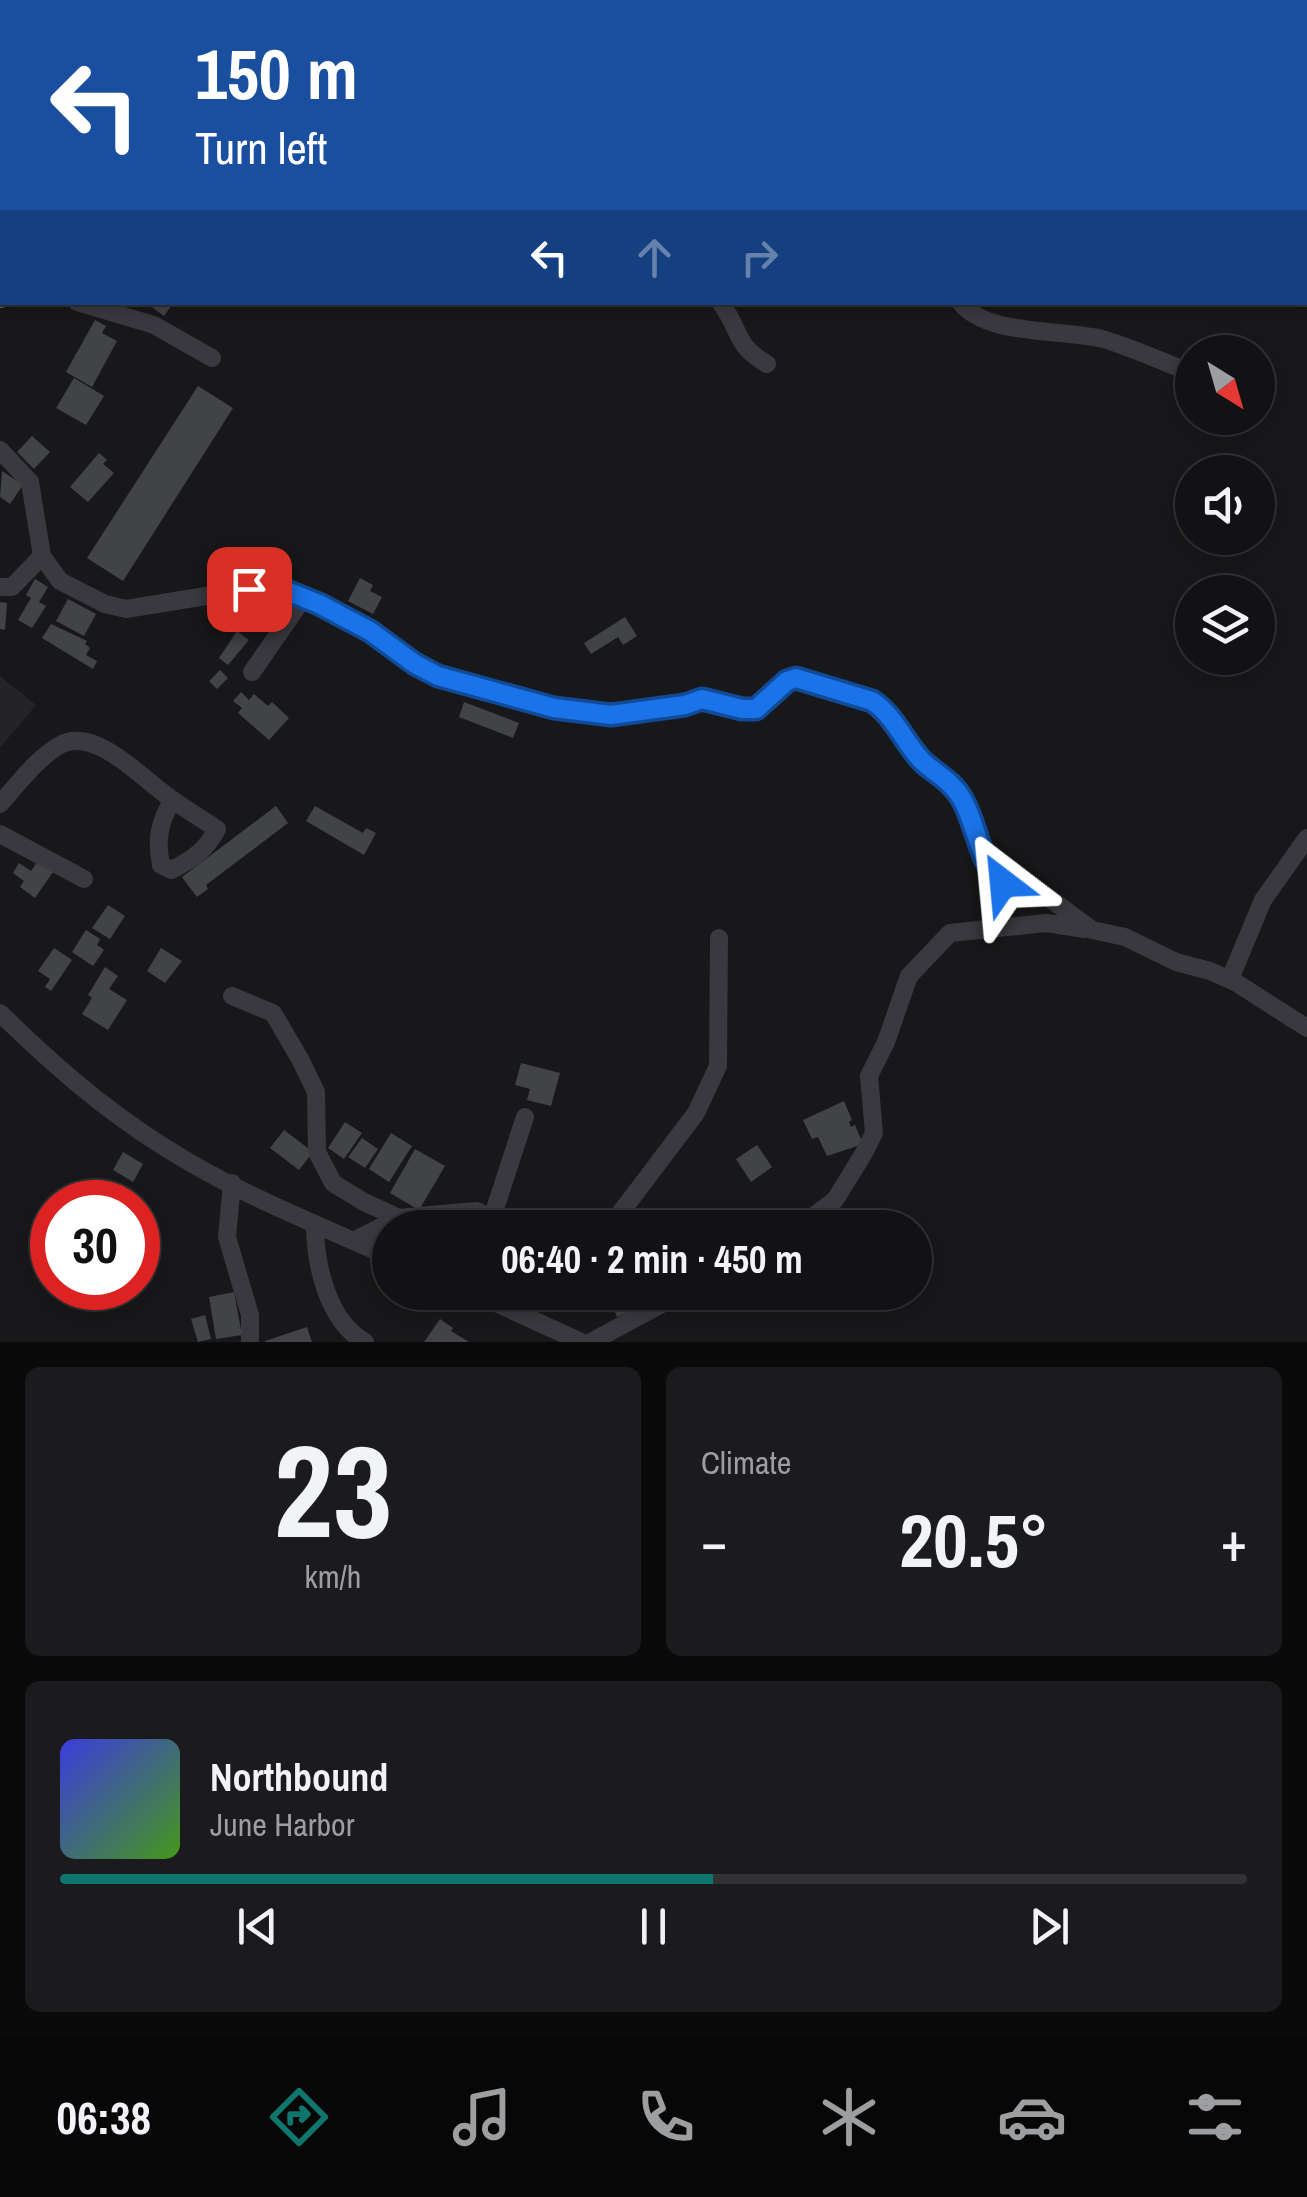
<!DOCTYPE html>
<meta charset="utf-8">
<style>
:root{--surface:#121214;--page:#1b1b1d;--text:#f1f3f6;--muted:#9c9ea0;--line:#313234;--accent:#0f766e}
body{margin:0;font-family:"Archivo Narrow",sans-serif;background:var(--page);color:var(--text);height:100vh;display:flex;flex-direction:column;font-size:38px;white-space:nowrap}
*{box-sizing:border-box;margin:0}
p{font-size:32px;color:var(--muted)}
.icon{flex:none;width:55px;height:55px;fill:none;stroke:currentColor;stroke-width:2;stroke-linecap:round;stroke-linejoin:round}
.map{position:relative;height:1342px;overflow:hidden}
.side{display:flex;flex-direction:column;gap:25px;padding:25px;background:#0a0a0b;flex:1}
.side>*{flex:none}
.guide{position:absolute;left:0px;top:0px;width:1308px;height:305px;box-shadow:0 5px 15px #0003,0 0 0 2px var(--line);background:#1a4fa0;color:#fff;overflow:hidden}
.needle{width:65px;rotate:143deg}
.buttons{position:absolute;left:1175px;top:335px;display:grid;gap:20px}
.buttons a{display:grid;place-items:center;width:100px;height:100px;border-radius:50%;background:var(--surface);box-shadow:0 5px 15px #0003,0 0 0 2px var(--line);font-size:50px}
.speed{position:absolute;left:30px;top:1180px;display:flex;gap:20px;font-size:50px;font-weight:700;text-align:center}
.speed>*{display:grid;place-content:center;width:130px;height:130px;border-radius:50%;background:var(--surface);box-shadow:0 5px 15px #0003,0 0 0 2px var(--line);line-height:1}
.speed .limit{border:15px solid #d22;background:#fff;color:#111}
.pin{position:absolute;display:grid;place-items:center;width:85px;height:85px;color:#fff;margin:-42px;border-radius:20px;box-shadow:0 5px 15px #0006}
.me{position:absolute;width:110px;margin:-55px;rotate:331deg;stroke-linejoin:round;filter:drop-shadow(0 0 8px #0008)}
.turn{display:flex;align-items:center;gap:35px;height:210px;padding:0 30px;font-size:45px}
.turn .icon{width:130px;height:130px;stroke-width:2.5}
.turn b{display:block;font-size:70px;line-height:85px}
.lanes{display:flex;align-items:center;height:95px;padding:0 30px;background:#0003;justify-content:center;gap:50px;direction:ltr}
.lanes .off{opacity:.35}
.big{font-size:75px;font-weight:700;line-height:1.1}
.side .tile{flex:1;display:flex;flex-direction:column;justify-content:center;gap:15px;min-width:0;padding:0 35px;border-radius:15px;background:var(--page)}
.side .dial{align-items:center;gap:0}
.dial b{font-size:130px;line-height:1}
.song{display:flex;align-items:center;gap:30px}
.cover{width:120px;height:120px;border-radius:15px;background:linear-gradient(135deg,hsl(240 70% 55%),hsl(100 70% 35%))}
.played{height:10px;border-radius:5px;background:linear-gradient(90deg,var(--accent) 55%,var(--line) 55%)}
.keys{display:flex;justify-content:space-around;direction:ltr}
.heat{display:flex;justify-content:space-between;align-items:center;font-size:55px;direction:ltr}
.side .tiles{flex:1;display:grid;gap:25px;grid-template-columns:1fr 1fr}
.tile:last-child{grid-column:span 2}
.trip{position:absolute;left:372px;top:1210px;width:560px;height:100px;border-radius:50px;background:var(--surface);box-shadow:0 5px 15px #0003,0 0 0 2px var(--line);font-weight:700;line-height:100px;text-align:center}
.tabs{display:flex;height:160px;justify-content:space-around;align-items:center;background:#070708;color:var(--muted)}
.tabs .icon{width:70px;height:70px}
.tabs .on{color:var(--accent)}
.tabs b{font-size:45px;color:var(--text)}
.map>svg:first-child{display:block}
</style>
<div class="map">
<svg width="1307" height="1342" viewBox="0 0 1307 1342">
<rect width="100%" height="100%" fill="#18181a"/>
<polygon fill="#242427" points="0,676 36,705 0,748"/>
<g fill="#424347">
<polygon points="151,302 174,302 164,316 149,305"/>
<polygon points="95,320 106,326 102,333 117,341 92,387 66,372"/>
<polygon points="74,378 104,396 86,425 56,408"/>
<polygon points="198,386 233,408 123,581 87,558"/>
<polygon points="32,436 50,452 34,469 17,452"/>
<polygon points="99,453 107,460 103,464 114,473 88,502 70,487"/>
<polygon points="2,471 23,485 10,504 0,497"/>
<polygon points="360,578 373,585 370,591 382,597 373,614 348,601"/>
<polygon points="35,579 48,587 39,602 46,606 32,628 18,620 31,598 26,595"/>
<polygon points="68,599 96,614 84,636 56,621"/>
<polygon points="0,602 7,603 5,630 0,629"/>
<polygon points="625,617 637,636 623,645 618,637 591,654 584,643"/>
<polygon points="51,624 87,641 85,644 90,648 86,655 97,661 93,669 42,638"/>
<polygon points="237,631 249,640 228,665 219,658"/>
<polygon points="220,670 228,678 217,689 209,681"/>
<polygon points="241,692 249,700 254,694 268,706 272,702 289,718 269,740 238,713 242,708 233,701"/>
<polygon points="464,702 519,723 513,738 459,717"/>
<polygon points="276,806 288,823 206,885 208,889 197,897 182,877"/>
<polygon points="315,806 363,833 366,828 376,833 364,855 306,821"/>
<polygon points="37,862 53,872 35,898 20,887 24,881 13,873 19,863 31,871"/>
<polygon points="108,905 125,916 110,939 92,928"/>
<polygon points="86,930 100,939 97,945 104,950 93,966 72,952"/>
<polygon points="54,948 72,960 51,991 45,987 50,979 38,971"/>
<polygon points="161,948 182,961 165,983 147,971"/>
<polygon points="105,967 118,976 109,989 127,1000 108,1030 82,1014 92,998 88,995"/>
<polygon points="521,1063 560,1073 551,1106 527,1100 530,1089 515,1085"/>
<polygon points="844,1101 852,1120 849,1122 851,1127 855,1125 863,1144 827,1156 818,1137 812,1139 803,1120"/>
<polygon points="345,1122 362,1133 344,1159 328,1148"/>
<polygon points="284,1130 313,1152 299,1170 270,1148"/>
<polygon points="391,1133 412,1146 389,1182 369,1169"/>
<polygon points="362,1138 378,1149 365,1168 348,1157"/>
<polygon points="757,1145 772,1167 751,1182 736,1159"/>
<polygon points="415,1149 445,1166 419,1210 390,1193"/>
<polygon points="123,1152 143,1164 133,1182 113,1170"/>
<polygon points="744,1216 750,1228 719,1228"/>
<polygon points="234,1292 242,1335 216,1339 209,1297"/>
<polygon points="606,1292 677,1292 617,1317"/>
<polygon points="205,1315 211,1339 198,1342 191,1319"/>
<polygon points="440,1319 453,1328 451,1331 469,1342 424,1342"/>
<polygon points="307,1327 312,1342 265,1342 265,1341"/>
</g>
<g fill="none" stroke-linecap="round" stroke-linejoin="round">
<g stroke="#39393f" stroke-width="18">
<polyline points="28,0 31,2"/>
<polyline points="605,0 607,2"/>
<polyline points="816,0 819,2"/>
<polyline points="663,2 664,0"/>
<polyline points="0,84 2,85"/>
<polyline points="77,302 154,325 212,358"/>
<path d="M720 302C742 331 733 344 767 364"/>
<path d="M960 302C985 336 1063 329 1103 339 1133 348 1163 362 1192 373"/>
<polyline points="0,450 30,482 42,556 60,581 105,604 126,609 249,589 282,589 347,617 438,676 554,709 611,715 685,705 702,699 741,709 756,709 787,681 796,678 872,701 882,708 921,759 956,789 996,877 1009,887 1045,895 1092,930 1125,937 1176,962 1210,971 1235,982 1307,1028"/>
<polyline points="0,587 12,587 42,556"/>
<polyline points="252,672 304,597"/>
<path d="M0 804C18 784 37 758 60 745 94 726 141 777 166 795 182 807 200 818 217 829 207 849 192 860 171 870L161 865C156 840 159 823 172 801L168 797"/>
<polyline points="0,834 84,879"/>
<polyline points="1230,979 1263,900 1307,838"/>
<polyline points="232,996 273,1013 300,1059 316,1092 317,1152 333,1183 364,1202 399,1218"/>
<path d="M0 1013C50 1062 101 1107 161 1145 232 1191 313 1223 390 1257"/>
<polyline points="232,1183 227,1237 250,1315 250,1342"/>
<polyline points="492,1218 525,1117"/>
<path d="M315 1224C315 1263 327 1321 365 1342"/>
<polyline points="609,1228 696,1113 718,1066 719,938"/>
<polyline points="798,1228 835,1200 864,1153 874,1133 869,1076 886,1042 909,976 950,933 1046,923 1085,929"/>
<polyline points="353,1241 399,1218 452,1213 477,1211 511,1228"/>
<polyline points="472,1292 581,1342"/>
<polyline points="525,1316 537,1292"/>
<polyline points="591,1342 684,1292"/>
</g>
<g stroke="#656770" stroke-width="28">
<polyline points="191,2 193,0"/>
<polyline points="235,2 237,0"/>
<polyline points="0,248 2,244"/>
<polyline points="0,294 2,291"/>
</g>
</g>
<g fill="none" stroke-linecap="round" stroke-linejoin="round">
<defs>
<path id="route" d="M249 589H282L319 604 370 631 415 664 438 676 554 708 611 715 685 705 702 699 742 709H756L787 681 796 678 872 701C894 715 904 742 922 761 936 774 952 781 962 799 977 824 979 864 1003 883"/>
</defs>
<use href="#route" stroke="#114b97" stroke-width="25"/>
<use href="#route" stroke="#1a73e8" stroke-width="18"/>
</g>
</svg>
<div class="buttons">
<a><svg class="needle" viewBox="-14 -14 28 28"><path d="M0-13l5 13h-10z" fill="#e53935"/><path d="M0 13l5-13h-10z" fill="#9c9ea0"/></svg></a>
<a><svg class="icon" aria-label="sound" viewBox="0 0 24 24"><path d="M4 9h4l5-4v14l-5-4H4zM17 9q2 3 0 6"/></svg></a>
<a><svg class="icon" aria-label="layers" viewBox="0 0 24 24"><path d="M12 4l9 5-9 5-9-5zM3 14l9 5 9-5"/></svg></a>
</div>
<div class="speed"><div class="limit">30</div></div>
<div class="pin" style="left:249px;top:589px;background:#d93025"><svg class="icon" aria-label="arrive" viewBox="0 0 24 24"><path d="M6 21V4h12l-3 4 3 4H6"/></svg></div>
<svg class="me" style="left:1003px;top:883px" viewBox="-20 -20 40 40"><path d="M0-17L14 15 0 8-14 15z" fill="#1a73e8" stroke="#fff" stroke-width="4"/></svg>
<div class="trip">06:40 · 2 min · 450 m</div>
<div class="guide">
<div class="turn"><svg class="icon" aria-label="left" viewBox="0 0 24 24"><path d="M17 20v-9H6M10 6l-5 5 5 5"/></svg><div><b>150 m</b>Turn left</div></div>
<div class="lanes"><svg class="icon" aria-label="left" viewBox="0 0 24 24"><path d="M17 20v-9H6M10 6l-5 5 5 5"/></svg><svg class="icon off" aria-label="ahead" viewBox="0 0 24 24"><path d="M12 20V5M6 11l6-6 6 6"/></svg><svg class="icon off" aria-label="right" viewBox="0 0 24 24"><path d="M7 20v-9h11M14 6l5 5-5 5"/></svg></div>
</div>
</div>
<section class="side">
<div class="tiles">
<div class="tile dial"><b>23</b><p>km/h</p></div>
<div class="tile"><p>Climate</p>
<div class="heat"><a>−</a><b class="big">20.5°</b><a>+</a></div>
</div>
<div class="tile">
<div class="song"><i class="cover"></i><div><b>Northbound</b><p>June Harbor</p></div></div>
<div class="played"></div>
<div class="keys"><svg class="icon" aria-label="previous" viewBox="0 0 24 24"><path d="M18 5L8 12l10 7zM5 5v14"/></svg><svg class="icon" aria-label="pause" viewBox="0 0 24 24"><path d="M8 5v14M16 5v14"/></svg><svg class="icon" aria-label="next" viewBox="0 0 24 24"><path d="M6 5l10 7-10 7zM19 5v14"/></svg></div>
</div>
</div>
</section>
<nav class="tabs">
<b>06:38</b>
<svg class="icon on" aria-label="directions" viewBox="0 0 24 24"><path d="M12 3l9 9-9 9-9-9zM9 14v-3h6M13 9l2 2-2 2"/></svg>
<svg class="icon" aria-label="music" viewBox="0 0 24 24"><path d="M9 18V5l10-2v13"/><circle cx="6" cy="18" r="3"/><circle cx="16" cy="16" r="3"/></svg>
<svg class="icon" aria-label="phone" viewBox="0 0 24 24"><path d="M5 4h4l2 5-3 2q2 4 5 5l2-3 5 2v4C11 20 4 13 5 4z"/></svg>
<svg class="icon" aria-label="climate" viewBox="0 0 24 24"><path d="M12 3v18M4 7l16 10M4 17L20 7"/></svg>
<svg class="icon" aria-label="car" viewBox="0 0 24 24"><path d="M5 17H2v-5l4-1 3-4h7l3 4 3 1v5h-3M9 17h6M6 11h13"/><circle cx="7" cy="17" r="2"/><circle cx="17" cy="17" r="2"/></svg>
<svg class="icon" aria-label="filters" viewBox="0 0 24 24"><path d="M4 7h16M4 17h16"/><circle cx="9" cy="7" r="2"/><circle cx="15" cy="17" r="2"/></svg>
</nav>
